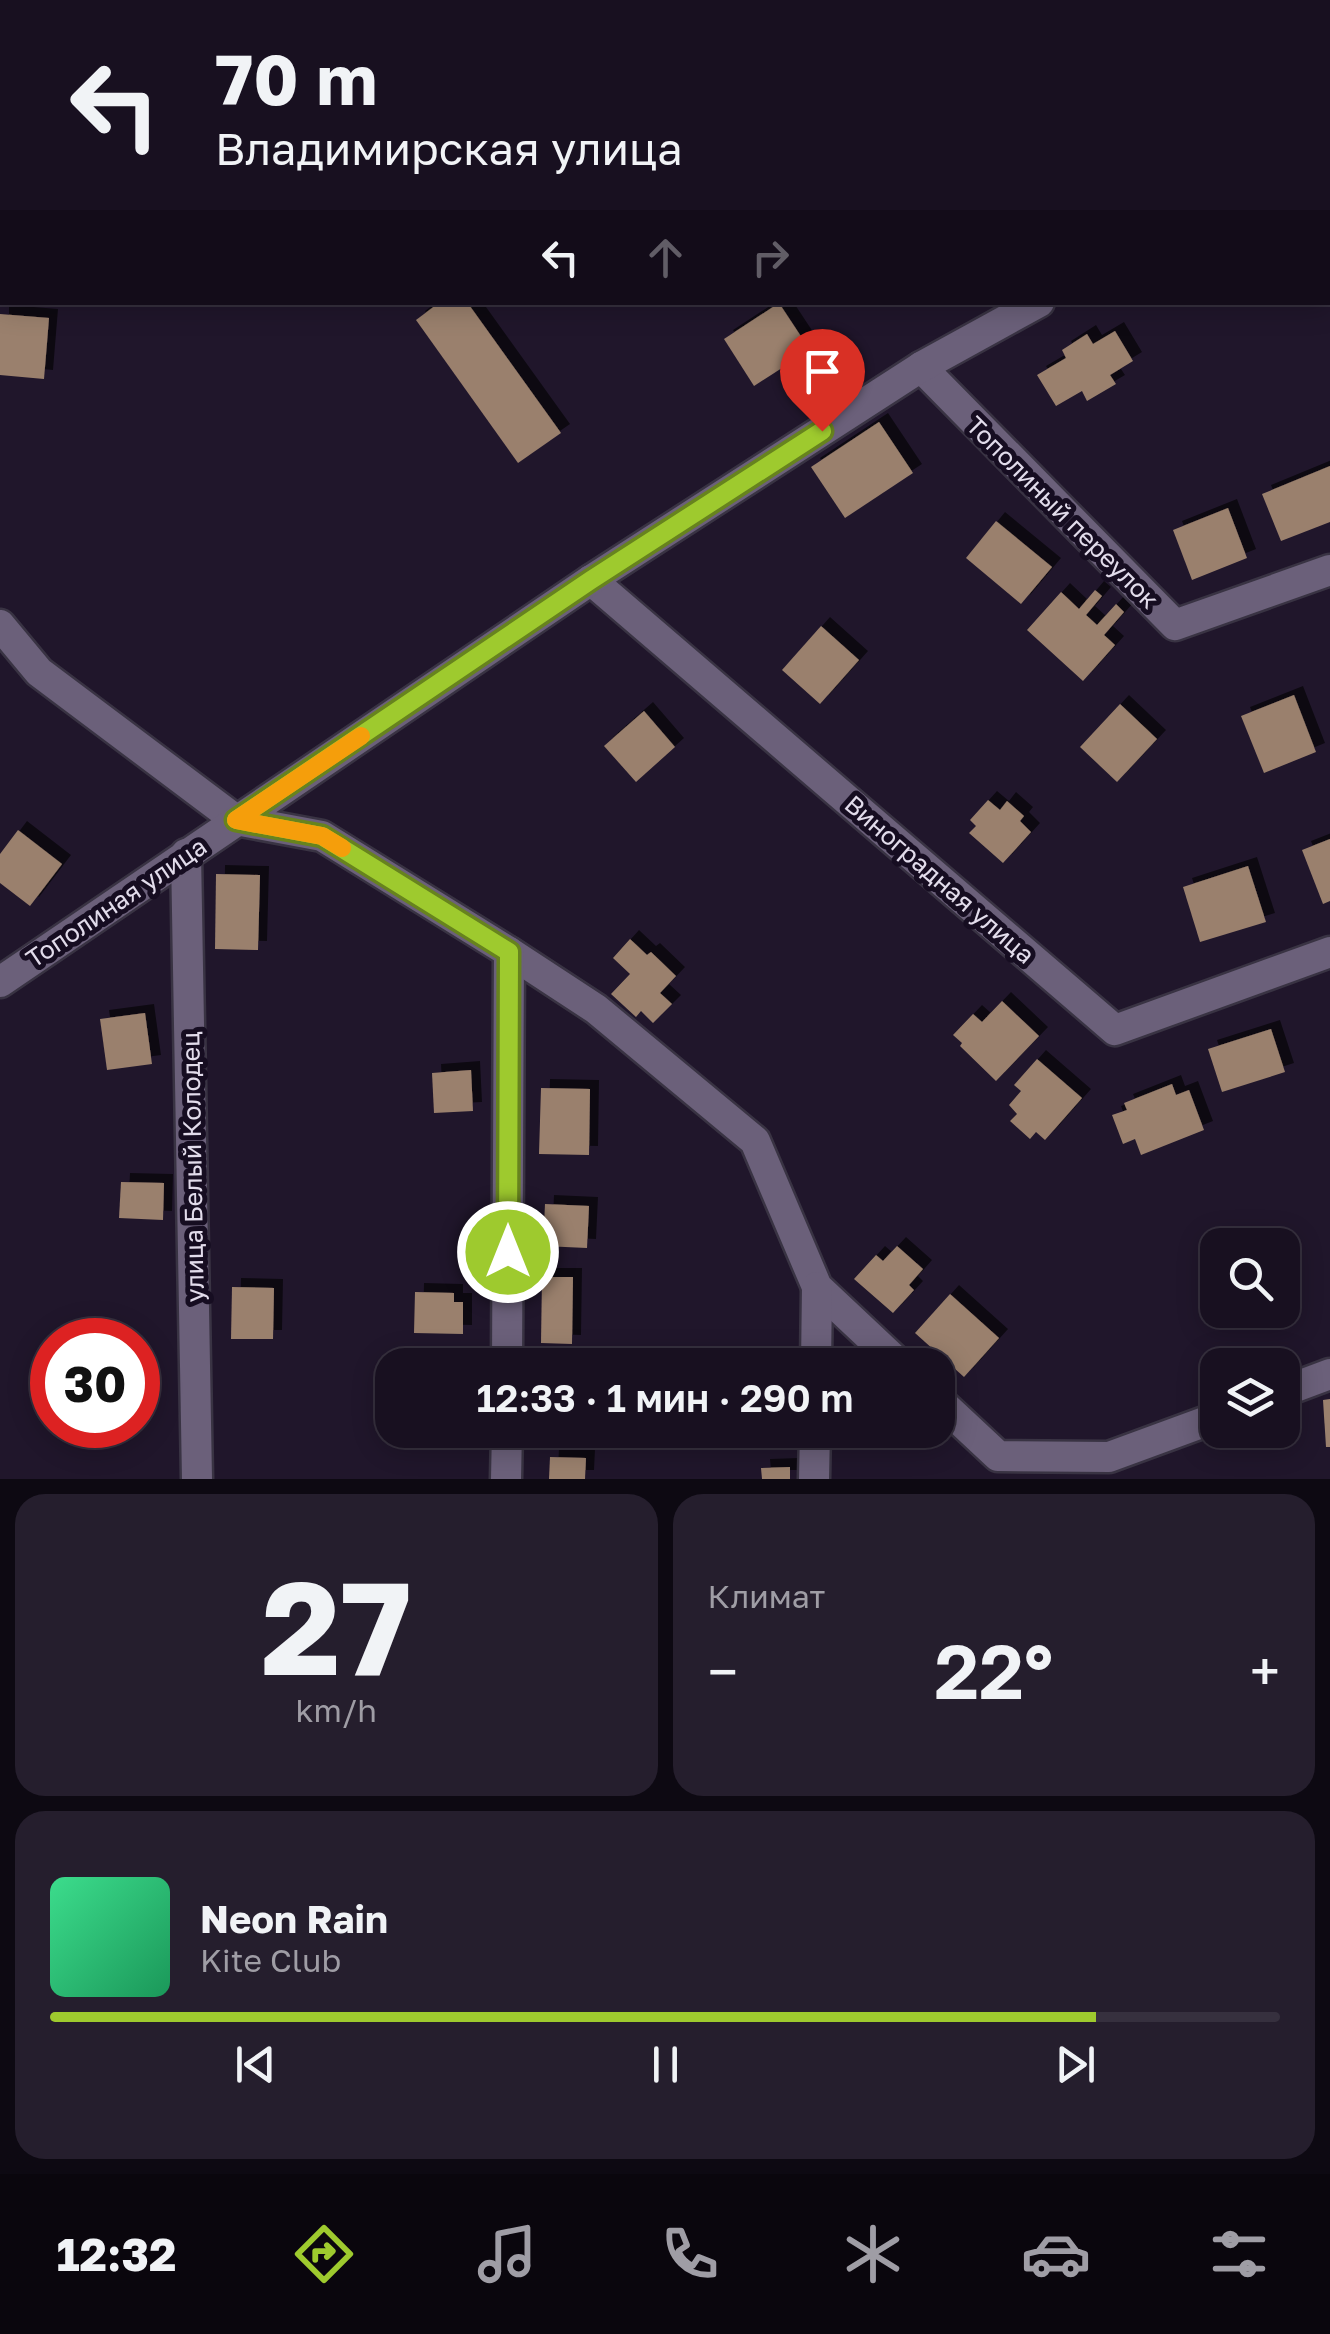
<!DOCTYPE html>
<html lang="ru">
<meta charset="utf-8">
<style>
:root{--surface:#181020;--page:#251e2d;--text:#f1f3f6;--muted:#9f9da5;--line:#36303e;--accent:#9eca2e}
body{margin:0;font-family:"Golos Text",sans-serif;background:var(--page);color:var(--text);height:100vh;display:flex;flex-direction:column;font-size:38px;white-space:nowrap}
*{box-sizing:border-box;margin:0}
p{font-size:32px;color:var(--muted)}
.icon{flex:none;width:55px;height:55px;fill:none;stroke:currentColor;stroke-width:2;stroke-linecap:round;stroke-linejoin:round}
.map{position:relative;height:1479px;overflow:hidden}
.side{display:flex;flex-direction:column;gap:15px;padding:15px;background:#0d0912;flex:1}
.side>*{flex:none}
.guide{position:absolute;left:0px;top:0px;width:1330px;height:305px;box-shadow:0 5px 25px #0003,0 0 0 2px var(--line);background:#181020;color:var(--text);overflow:hidden}
.controls{position:absolute;left:1200px;top:1228px;display:grid;gap:20px}
.controls a{display:grid;place-items:center;width:100px;height:100px;border-radius:20px;background:var(--surface);box-shadow:0 5px 25px #0003,0 0 0 2px var(--line);font-size:50px}
.speed{position:absolute;left:30px;top:1318px;display:flex;gap:20px;font-size:50px;font-weight:700;text-align:center}
.speed>*{display:grid;place-content:center;width:130px;height:130px;border-radius:50%;background:var(--surface);box-shadow:0 5px 25px #0003,0 0 0 2px var(--line);line-height:1}
.speed .limit{border:15px solid #d22;background:#fff;color:#111}
.pin{position:absolute;display:grid;place-items:center;width:85px;height:85px;color:#fff;margin:-102px -42px;border-radius:50% 50% 50% 0;rotate:-45deg;box-shadow:0 0 10px #0007}
.pin .icon{rotate:45deg}
.me{position:absolute;width:110px;margin:-55px;rotate:0deg;stroke-linejoin:round;filter:drop-shadow(0 0 8px #0008)}
.turn{display:flex;align-items:center;gap:35px;height:210px;padding:0 50px;font-size:45px}
.turn .icon{width:130px;height:130px;stroke-width:2.5}
.turn b{display:block;font-size:70px;line-height:85px}
.lanes{display:flex;align-items:center;height:95px;padding:0 50px;background:#0003;justify-content:center;gap:50px;direction:ltr}
.lanes .off{opacity:.35}
.big{font-size:75px;font-weight:600;line-height:1.1}
.side .tile{flex:1;display:flex;flex-direction:column;justify-content:center;gap:15px;min-width:0;padding:0 35px;border-radius:30px;background:var(--page)}
.side .dial{align-items:center;gap:0}
.dial b{font-size:130px;line-height:1}
.song{display:flex;align-items:center;gap:30px}
.cover{width:120px;height:120px;border-radius:15px;background:linear-gradient(135deg,hsl(150 70% 55%),hsl(150 70% 35%))}
.played{height:10px;border-radius:5px;background:linear-gradient(90deg,var(--accent) 85%,var(--line) 85%)}
.keys{display:flex;justify-content:space-around;direction:ltr}
.heat{display:flex;justify-content:space-between;align-items:center;font-size:55px;direction:ltr}
.side .tiles{flex:1;display:grid;gap:15px;grid-template-columns:1fr 1fr}
.tile:last-child{grid-column:span 2}
.trip{position:absolute;left:375px;top:1348px;width:580px;height:100px;border-radius:30px;background:var(--surface);box-shadow:0 5px 25px #0003,0 0 0 2px var(--line);font-weight:600;line-height:100px;text-align:center}
.tabs{display:flex;height:160px;justify-content:space-around;align-items:center;background:#0a060d;color:var(--muted)}
.tabs .icon{width:70px;height:70px}
.tabs .current{color:var(--accent)}
.tabs b{font-size:45px;color:var(--text)}
.map>svg:first-child{display:block}
</style>
<div class="map">
<svg width="1330" height="1479" viewBox="0 0 1330 1479">
<defs>
<filter id="shadow"><feDropShadow dx="9" dy="-9" stdDeviation="0" flood-color="#0009"/></filter>
</defs>
<rect width="100%" height="100%" fill="#20162b"/>
<g fill="#9a806d" filter="url(#shadow)">
<polygon points="440,302 467,302 561,433 518,463 416,320"/>
<polygon points="779,303 810,350 754,386 724,339"/>
<polygon points="0,314 49,318 44,379 0,375"/>
<polygon points="1115,331 1133,361 1110,375 1116,384 1087,401 1082,391 1056,406 1037,375 1066,358 1062,350 1087,334 1093,344"/>
<polygon points="879,422 913,473 845,518 811,467"/>
<polygon points="1330,466 1330,522 1281,541 1262,494"/>
<polygon points="1228,508 1247,558 1192,580 1173,530"/>
<polygon points="996,521 1052,567 1021,604 966,558"/>
<polygon points="1095,590 1102,596 1086,615 1097,625 1116,604 1124,612 1104,635 1115,645 1083,681 1027,630 1061,592 1079,609"/>
<polygon points="821,626 859,660 820,704 782,670"/>
<polygon points="1294,695 1316,752 1264,773 1241,716"/>
<polygon points="1120,704 1157,739 1117,782 1080,747"/>
<polygon points="644,711 675,747 636,782 604,746"/>
<polygon points="988,800 1000,810 1007,801 1024,816 1020,821 1031,832 1003,863 969,833 976,826 970,820"/>
<polygon points="18,830 62,864 30,906 0,883 0,854"/>
<polygon points="1330,839 1330,901 1323,904 1302,850"/>
<polygon points="1248,866 1266,922 1200,942 1183,887"/>
<polygon points="216,874 260,875 258,950 215,949"/>
<polygon points="630,939 647,955 651,952 676,976 660,993 672,1004 653,1023 641,1011 636,1017 611,994 630,974 613,958"/>
<polygon points="1002,1001 1039,1036 996,1081 960,1046 962,1043 953,1035 973,1014 982,1022"/>
<polygon points="145,1013 152,1064 107,1070 100,1019"/>
<polygon points="1271,1029 1285,1072 1222,1092 1208,1049"/>
<polygon points="1037,1059 1082,1098 1045,1140 1036,1132 1030,1139 1010,1121 1017,1114 1009,1105 1021,1091 1014,1085"/>
<polygon points="471,1070 473,1111 434,1113 432,1073"/>
<polygon points="1172,1084 1176,1095 1189,1090 1204,1130 1141,1155 1135,1139 1123,1144 1112,1115 1127,1110 1124,1103"/>
<polygon points="541,1088 590,1089 589,1155 539,1154"/>
<polygon points="121,1182 164,1183 163,1220 119,1218"/>
<polygon points="545,1204 589,1206 587,1248 543,1246"/>
<polygon points="897,1246 923,1269 909,1285 914,1290 893,1313 854,1279 876,1255 883,1261"/>
<polygon points="1218,1261 1218,1301 1217,1301 1205,1265"/>
<polygon points="542,1277 573,1277 572,1344 541,1343"/>
<polygon points="232,1287 274,1288 273,1339 231,1339"/>
<polygon points="415,1292 454,1293 454,1302 463,1302 463,1334 414,1333"/>
<polygon points="950,1294 999,1338 964,1377 915,1333"/>
<polygon points="1220,1310 1278,1310 1278,1311 1226,1329"/>
<polygon points="1330,1399 1330,1447 1326,1447 1323,1400"/>
<polygon points="697,1430 773,1430 774,1441 698,1446"/>
<rect x="846" y="1430" width="44" height="7"/>
<polygon points="550,1457 586,1458 585,1479 549,1479"/>
<polygon points="790,1467 790,1479 762,1479 761,1468"/>
</g>
<g fill="none" stroke-linecap="round" stroke-linejoin="round">
<defs>
<g id="minor">
<polyline points="676,2 680,0"/>
<polyline points="1328,144 1330,143"/>
<polyline points="0,150 2,150"/>
<polyline points="921,367 1175,625 1330,570"/>
<polyline points="591,580 1115,1030 1330,952"/>
<polyline points="0,625 39,672 236,820 322,836 509,952 596,1009 755,1141 817,1287 900,1365"/>
<polyline points="186,854 197,1479"/>
<polyline points="0,982 591,580 921,367 1039,302"/>
<polyline points="507,1365 509,952"/>
<polyline points="816,1365 817,1287"/>
<polyline points="1282,1392 1330,1374"/>
<polyline points="938,1400 998,1456 1109,1457 1218,1417"/>
<polyline points="506,1479 507,1430"/>
<polyline points="814,1479 815,1430"/>
</g>
</defs>
<use href="#minor" stroke="#393343" stroke-width="35"/>
<use href="#minor" stroke="#6b607a" stroke-width="30"/>
</g>
<g fill="none" stroke-linecap="round" stroke-linejoin="round">
<defs>
<polyline id="route" points="508,1252 509,952 322,836 236,820 591,580 822,431"/>
</defs>
<use href="#route" stroke="#67831e" stroke-width="25"/>
<use href="#route" stroke="#9eca2e" stroke-width="18"/>
<polyline stroke="#f59e0b" stroke-width="18" points="342,848 322,836 236,820 361,736"/>
</g>
<g text-anchor="middle" dominant-baseline="central" stroke-width="10" stroke-linejoin="round" paint-order="stroke">
<g font-size="25" fill="#e2dceb" stroke="#160d21">
<text transform="translate(1063 512) rotate(45)">Тополиный переулок</text>
<text transform="translate(940 879) rotate(41)">Виноградная улица</text>
<text transform="translate(116 902) rotate(-34)">Тополиная улица</text>
<text transform="translate(192 1167) rotate(-91)">улица Белый Колодец</text>
</g>
</g>
</svg>
<div class="controls">
<a><svg class="icon" aria-label="search" viewBox="0 0 24 24"><circle cx="10" cy="10" r="6"/><path d="M15 15l6 6"/></svg></a>
<a><svg class="icon" aria-label="layers" viewBox="0 0 24 24"><path d="M12 4l9 5-9 5-9-5zM3 14l9 5 9-5"/></svg></a>
</div>
<div class="speed"><div class="limit">30</div></div>
<div class="pin" style="left:822px;top:431px;background:#d93025"><svg class="icon" aria-label="arrive" viewBox="0 0 24 24"><path d="M6 21V4h12l-3 4 3 4H6"/></svg></div>
<svg class="me" style="left:508px;top:1252px" viewBox="-20 -20 40 40"><circle r="17" fill="#9eca2e" stroke="#fff" stroke-width="3"/><path d="M0-11L8 9 0 5-8 9z" fill="#fff"/></svg>
<div class="trip">12:33 · 1 мин · 290 m</div>
<div class="guide">
<div class="turn"><svg class="icon" aria-label="left" viewBox="0 0 24 24"><path d="M17 20v-9H6M10 6l-5 5 5 5"/></svg><div><b>70 m</b>Владимирская улица</div></div>
<div class="lanes"><svg class="icon" aria-label="left" viewBox="0 0 24 24"><path d="M17 20v-9H6M10 6l-5 5 5 5"/></svg><svg class="icon off" aria-label="ahead" viewBox="0 0 24 24"><path d="M12 20V5M6 11l6-6 6 6"/></svg><svg class="icon off" aria-label="right" viewBox="0 0 24 24"><path d="M7 20v-9h11M14 6l5 5-5 5"/></svg></div>
</div>
</div>
<section class="side">
<div class="tiles">
<div class="tile dial"><b>27</b><p>km/h</p></div>
<div class="tile"><p>Климат</p>
<div class="heat"><a>−</a><b class="big">22°</b><a>+</a></div>
</div>
<div class="tile">
<div class="song"><i class="cover"></i><div><b>Neon Rain</b><p>Kite Club</p></div></div>
<div class="played"></div>
<div class="keys"><svg class="icon" aria-label="previous" viewBox="0 0 24 24"><path d="M18 5L8 12l10 7zM5 5v14"/></svg><svg class="icon" aria-label="pause" viewBox="0 0 24 24"><path d="M8 5v14M16 5v14"/></svg><svg class="icon" aria-label="next" viewBox="0 0 24 24"><path d="M6 5l10 7-10 7zM19 5v14"/></svg></div>
</div>
</div>
</section>
<nav class="tabs">
<b>12:32</b>
<svg class="icon current" aria-label="directions" viewBox="0 0 24 24"><path d="M12 3l9 9-9 9-9-9zM9 14v-3h6M13 9l2 2-2 2"/></svg>
<svg class="icon" aria-label="music" viewBox="0 0 24 24"><path d="M9 18V5l10-2v13"/><circle cx="6" cy="18" r="3"/><circle cx="16" cy="16" r="3"/></svg>
<svg class="icon" aria-label="phone" viewBox="0 0 24 24"><path d="M5 4h4l2 5-3 2q2 4 5 5l2-3 5 2v4C11 20 4 13 5 4z"/></svg>
<svg class="icon" aria-label="climate" viewBox="0 0 24 24"><path d="M12 3v18M4 7l16 10M4 17L20 7"/></svg>
<svg class="icon" aria-label="car" viewBox="0 0 24 24"><path d="M5 17H2v-5l4-1 3-4h7l3 4 3 1v5h-3M9 17h6M6 11h13"/><circle cx="7" cy="17" r="2"/><circle cx="17" cy="17" r="2"/></svg>
<svg class="icon" aria-label="filters" viewBox="0 0 24 24"><path d="M4 7h16M4 17h16"/><circle cx="9" cy="7" r="2"/><circle cx="15" cy="17" r="2"/></svg>
</nav>
